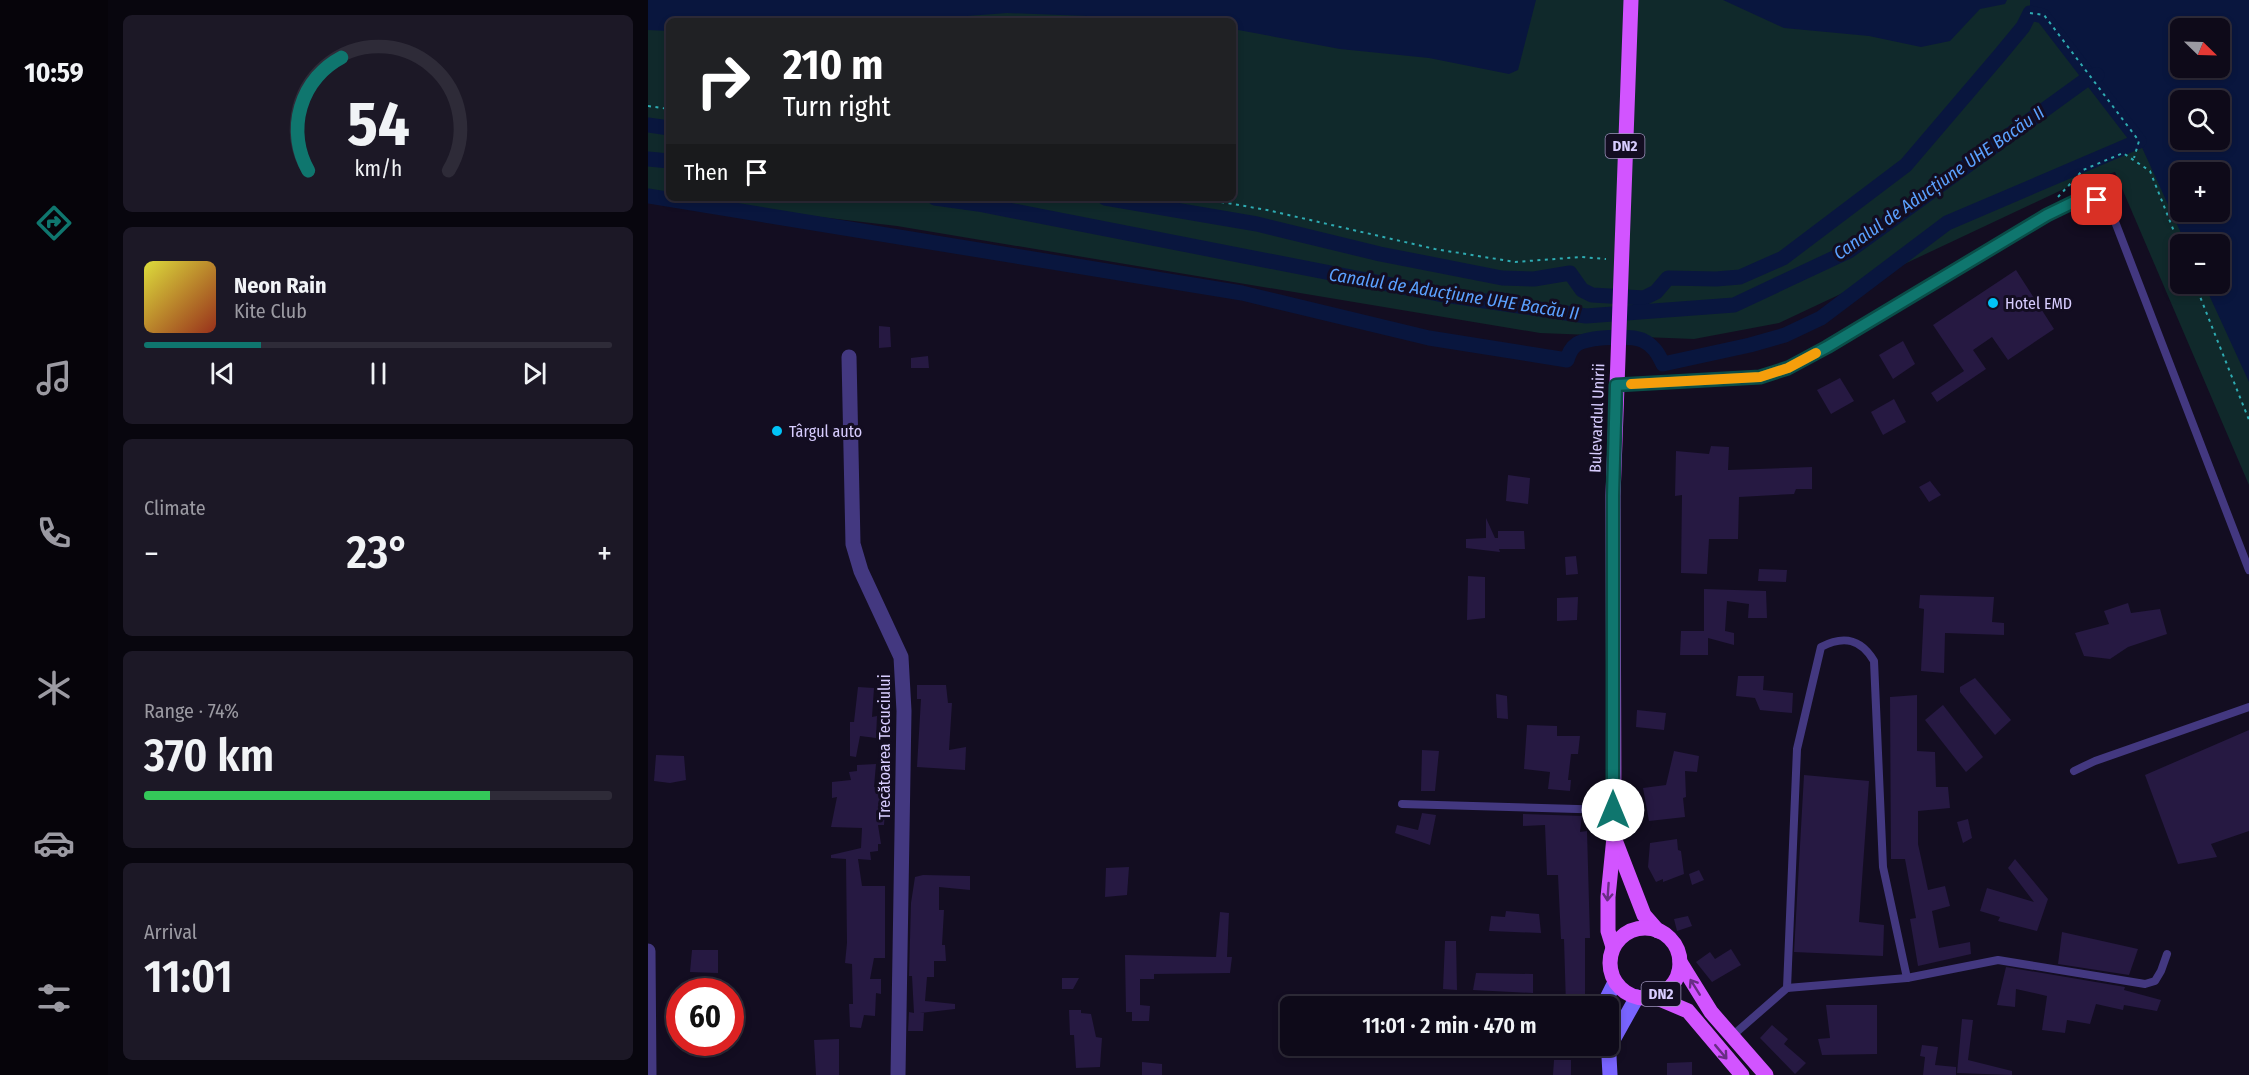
<!DOCTYPE html>
<meta charset="utf-8">
<style>
:root{--surface:#0e0a19;--page:#1c1826;--text:#f1f3f6;--muted:#9b9aa2;--line:#2e2b38;--accent:#0f766e}
body{margin:0;font-family:"Fira Sans Condensed",sans-serif;background:var(--page);color:var(--text);height:100vh;display:flex;flex-direction:column;font-size:22px;white-space:nowrap}
*{box-sizing:border-box;margin:0}
p{font-size:20px;color:var(--muted)}
.icon{flex:none;width:33px;height:33px;fill:none;stroke:currentColor;stroke-width:2;stroke-linecap:round;stroke-linejoin:round}
.map{position:relative;flex:1;overflow:hidden}
.drawer{display:flex;flex-direction:column;gap:15px;padding:15px;background:#08060e;width:540px}
.drawer>*{flex:none}
.guide{position:absolute;left:18px;top:18px;width:570px;height:183px;border-radius:9px;box-shadow:0 3px 9px #0003,0 0 0 2px var(--line);background:#202124;color:#fff;overflow:hidden}
.needle{width:39px;rotate:113deg}
.controls{position:absolute;left:1522px;top:18px;display:grid;gap:12px}
.controls a{display:grid;place-items:center;width:60px;height:60px;border-radius:9px;background:var(--surface);box-shadow:0 3px 9px #0003,0 0 0 2px var(--line);font-size:30px}
.speed{position:absolute;left:18px;top:978px;display:flex;gap:12px;font-size:30px;font-weight:700;text-align:center}
.speed>*{display:grid;place-content:center;width:78px;height:78px;border-radius:50%;background:var(--surface);box-shadow:0 3px 9px #0003,0 0 0 2px var(--line);line-height:1}
.speed .limit{border:9px solid #d22;background:#fff;color:#111}
.pin{position:absolute;display:grid;place-items:center;width:51px;height:51px;color:#fff;margin:-26px;border-radius:12px;box-shadow:0 3px 9px #0006}
.me{position:absolute;width:66px;margin:-33px;rotate:0deg;stroke-linejoin:round;filter:drop-shadow(0 0 4px #0008)}
.turn{display:flex;align-items:center;gap:21px;height:126px;padding:0 18px;font-size:27px}
.turn .icon{width:78px;height:78px;stroke-width:2.5}
.turn b{display:block;font-size:42px;line-height:51px}
.then{display:flex;align-items:center;height:57px;padding:0 18px;background:#0003;gap:12px;font-size:22px}
.big{font-size:45px;font-weight:600;line-height:1.1}
.drawer .card{flex:1;display:flex;flex-direction:column;justify-content:center;gap:9px;min-width:0;padding:0 21px;border-radius:9px;background:var(--page)}
.drawer .dial{align-items:center;gap:0}
.dial svg{height:156px;overflow:visible;fill:none;stroke:var(--line);stroke-width:7;stroke-linecap:round;text-anchor:middle}
.dial text{fill:var(--text);stroke:none}
.song{display:flex;align-items:center;gap:18px}
.cover{width:72px;height:72px;border-radius:9px;background:linear-gradient(135deg,hsl(60 70% 55%),hsl(10 70% 35%))}
.played{height:6px;border-radius:3px;background:linear-gradient(90deg,var(--accent) 25%,var(--line) 25%)}
.keys{display:flex;justify-content:space-around;direction:ltr}
.heat{display:flex;justify-content:space-between;align-items:center;font-size:33px;direction:ltr}
.charge{height:9px;border-radius:4px;background:linear-gradient(90deg,#34c759 74%,var(--line) 0)}
.trip{position:absolute;left:632px;top:996px;width:339px;height:60px;border-radius:9px;background:var(--surface);box-shadow:0 3px 9px #0003,0 0 0 2px var(--line);font-weight:600;line-height:60px;text-align:center}
main{display:flex;flex:1;min-height:0}
.menu{display:flex;flex-direction:column;width:108px;justify-content:space-around;align-items:center;background:#06040a;color:var(--muted)}
.menu .icon{width:42px;height:42px}
.menu .on{color:var(--accent)}
.menu b{font-size:27px;color:var(--text)}
.map>svg:first-child{display:block}
</style>
<main>
<nav class="menu">
<b>10:59</b>
<svg class="icon on" aria-label="directions" viewBox="0 0 24 24"><path d="M12 3l9 9-9 9-9-9zM9 14v-3h6M13 9l2 2-2 2"/></svg>
<svg class="icon" aria-label="music" viewBox="0 0 24 24"><path d="M9 18V5l10-2v13"/><circle cx="6" cy="18" r="3"/><circle cx="16" cy="16" r="3"/></svg>
<svg class="icon" aria-label="phone" viewBox="0 0 24 24"><path d="M5 4h4l2 5-3 2q2 4 5 5l2-3 5 2v4C11 20 4 13 5 4z"/></svg>
<svg class="icon" aria-label="climate" viewBox="0 0 24 24"><path d="M12 3v18M4 7l16 10M4 17L20 7"/></svg>
<svg class="icon" aria-label="car" viewBox="0 0 24 24"><path d="M5 17H2v-5l4-1 3-4h7l3 4 3 1v5h-3M9 17h6M6 11h13"/><circle cx="7" cy="17" r="2"/><circle cx="17" cy="17" r="2"/></svg>
<svg class="icon" aria-label="filters" viewBox="0 0 24 24"><path d="M4 7h16M4 17h16"/><circle cx="9" cy="7" r="2"/><circle cx="15" cy="17" r="2"/></svg>
</nav>
<section class="drawer">
<div class="card dial"><svg viewBox="0 0 100 80">
<path d="M14 69A42 42 0 1 1 86 69"/>
<path d="M14 69A42 42 0 0 1 31 11" stroke="#0f766e"/>
<text x="50" y="56" font-size="32" font-weight="700">54</text>
<text x="50" y="72" font-size="11">km/h</text>
</svg></div>
<div class="card">
<div class="song"><i class="cover"></i><div><b>Neon Rain</b><p>Kite Club</p></div></div>
<div class="played"></div>
<div class="keys"><svg class="icon" aria-label="previous" viewBox="0 0 24 24"><path d="M18 5L8 12l10 7zM5 5v14"/></svg><svg class="icon" aria-label="pause" viewBox="0 0 24 24"><path d="M8 5v14M16 5v14"/></svg><svg class="icon" aria-label="next" viewBox="0 0 24 24"><path d="M6 5l10 7-10 7zM19 5v14"/></svg></div>
</div>
<div class="card"><p>Climate</p>
<div class="heat"><a>−</a><b class="big">23°</b><a>+</a></div>
</div>
<div class="card"><p>Range · 74%</p><b class="big">370 km</b><div class="charge"></div></div>
<div class="card"><p>Arrival</p><b class="big">11:01</b></div>
</section>
<div class="map">
<svg width="1601" height="1075" viewBox="0 0 1601 1075">
<rect width="100%" height="100%" fill="#130d21"/>
<path fill="#10292b" fill-rule="evenodd" d="M0 0H1601V485L1467 172 1420 187 1131 323 1046 339 892 333 249 226 0 197ZM21 21H585V198H21ZM1533 28H1572V68H1533ZM1533 100H1572V140H1533ZM1533 172H1572V212H1533ZM1533 244H1572V284H1533Z"/>
<g fill="#09163e" fill-rule="evenodd">
<polygon points="0,0 888,0 870,70 861,74 781,58 692,49 585,29 585,21 467,21 439,16 359,13 253,21 21,21 21,31 0,30"/>
<polygon points="1075,0 1359,0 1357,4 1332,9 1302,41 1273,47 1221,36 1136,28"/>
<path d="M1382 0H1601V382L1556 284H1572V244H1538L1491 141 1396 15 1382 13ZM1533 28H1572V68H1533ZM1533 100H1572V140H1533ZM1533 172H1572V212H1533Z"/>
</g>
<g fill="none" stroke-linecap="round" stroke-linejoin="round">
<g stroke="#09163e" stroke-width="15">
<polyline points="0,125 21,128"/>
<polyline points="0,159 21,161"/>
<path d="M0 196 594 293 781 338 919 360C921 353 923 348 929 344 940 337 982 335 994 340 1005 345 1010 353 1015 364L1102 345 1137 335 1173 318 1299 223 1491 141 1395 16 1382 13 1375 27 1351 56 1258 165 1135 258 1092 277 1068 279 1020 278 1008 292 996 298 944 295 934 290 922 273 886 279 854 278 732 254 609 224 457 198"/>
<polyline points="287,198 330,204 790,294 938,316 1086,305 1201,251 1443,76 1449,75"/>
</g>
</g>
<g fill="#261942">
<polygon points="1368,270 1406,329 1360,360 1344,337 1325,350 1338,369 1289,402 1283,393 1316,371 1285,325"/>
<polygon points="231,326 242,327 243,347 231,348"/>
<polygon points="1255,341 1267,364 1245,379 1231,355"/>
<polygon points="280,356 281,368 263,368 263,358"/>
<polygon points="1192,378 1206,401 1183,414 1169,390"/>
<polygon points="1246,399 1258,422 1235,435 1223,412"/>
<polygon points="1063,446 1081,447 1080,470 1164,467 1164,489 1148,489 1146,494 1091,497 1090,539 1061,539 1059,574 1033,573 1034,495 1027,496 1028,451 1061,454"/>
<polygon points="860,475 882,478 880,504 858,501"/>
<polygon points="1282,481 1293,495 1281,502 1271,487"/>
<polygon points="838,518 847,538 850,538 850,531 876,531 877,549 851,549 852,552 818,548 818,539 838,538"/>
<polygon points="928,556 930,574 918,575 917,557"/>
<polygon points="1111,569 1139,570 1138,582 1110,581"/>
<polygon points="820,576 837,577 837,618 819,620"/>
<polygon points="1056,589 1118,591 1119,618 1100,618 1101,604 1079,601 1077,631 1086,633 1086,645 1060,638 1060,655 1032,655 1033,631 1056,631"/>
<polygon points="1272,595 1346,597 1344,622 1356,623 1356,635 1297,633 1296,673 1273,671 1276,609 1271,608"/>
<polygon points="930,597 929,620 909,621 909,598"/>
<polygon points="1480,603 1483,613 1512,609 1519,634 1480,647 1462,659 1436,656 1427,633 1461,624 1456,611"/>
<polygon points="1090,676 1116,676 1115,690 1145,693 1144,713 1112,710 1107,698 1088,696"/>
<polygon points="1327,678 1363,720 1347,735 1312,692 1312,687"/>
<polygon points="269,685 298,685 300,703 304,703 301,750 318,747 317,770 269,767 273,699 269,699"/>
<polygon points="210,687 226,688 224,717 229,716 228,738 212,736 208,757 202,756 202,722 206,722"/>
<polygon points="848,694 859,696 860,719 849,718"/>
<polygon points="1269,695 1269,751 1287,752 1288,787 1300,787 1302,808 1270,811 1270,844 1280,890 1297,886 1302,906 1284,911 1291,948 1322,942 1323,954 1270,966 1262,919 1268,918 1257,859 1243,859 1242,697"/>
<polygon points="1295,705 1335,757 1318,772 1277,720"/>
<polygon points="989,710 1018,713 1016,730 988,727"/>
<polygon points="879,725 909,726 909,736 932,736 930,754 923,754 920,780 923,780 922,791 900,789 902,772 876,769"/>
<polygon points="1601,730 1601,831 1563,844 1569,857 1530,864 1497,775"/>
<polygon points="774,750 791,751 787,791 773,791"/>
<polygon points="1026,751 1051,756 1049,772 1037,771 1038,797 1035,798 1037,817 1001,821 995,788 1018,785"/>
<polygon points="8,755 36,756 38,780 22,783 6,781"/>
<polygon points="228,764 226,787 239,786 236,825 230,825 233,844 230,844 230,851 222,852 223,860 210,859 214,886 237,886 237,958 226,958 222,979 233,979 233,994 228,993 227,1016 216,1015 213,1028 202,1027 201,1004 205,1004 204,964 197,963 199,943 198,859 183,858 183,855 213,848 214,828 183,827 189,797 184,798 184,782 203,780 201,772 209,771 209,765"/>
<polygon points="1156,775 1221,781 1211,922 1236,925 1235,956 1146,952"/>
<polygon points="774,813 788,815 782,845 747,833 749,825 770,830"/>
<polygon points="875,814 934,816 932,832 939,831 942,938 937,938 937,1006 918,1006 916,939 913,939 910,875 899,875 897,825 875,826"/>
<polygon points="1320,819 1324,838 1315,843 1309,822"/>
<polygon points="1029,839 1030,850 1033,851 1036,874 1015,882 1015,879 1008,882 1000,867 1002,843"/>
<polygon points="1367,859 1400,899 1389,931 1350,921 1352,917 1332,911 1339,888 1386,902 1360,868"/>
<polygon points="481,867 479,895 457,897 458,868"/>
<polygon points="1051,870 1056,880 1044,885 1041,874"/>
<polygon points="275,875 322,876 322,890 291,887 291,910 296,910 294,945 297,945 298,961 286,961 286,977 279,977 277,1001 307,1004 307,1009 272,1013 276,1013 275,1031 260,1031 261,1012 266,1013 264,976 261,976 263,903 267,877"/>
<polygon points="858,911 891,914 893,933 841,931 843,916 857,917"/>
<polygon points="572,912 581,913 579,957 584,957 582,973 506,974 506,979 492,979 492,1005 502,1006 501,1021 484,1021 484,1012 478,1012 477,955 568,957"/>
<polygon points="1040,916 1044,926 1029,931 1026,919"/>
<polygon points="1414,932 1490,949 1481,975 1410,964"/>
<polygon points="797,941 808,941 809,990 795,989"/>
<polygon points="1083,949 1093,965 1064,982 1048,962 1062,952 1067,959"/>
<polygon points="44,950 70,950 70,973 42,972"/>
<polygon points="1358,967 1477,987 1476,990 1513,1000 1509,1011 1476,1005 1475,1010 1448,1004 1442,1024 1419,1020 1417,1033 1394,1030 1399,996 1368,989 1367,1007 1349,1005"/>
<polygon points="828,973 885,974 885,993 825,990"/>
<polygon points="414,978 431,978 425,989 414,989"/>
<polygon points="1178,1005 1229,1005 1229,1054 1174,1055 1170,1039 1182,1038"/>
<polygon points="421,1010 433,1010 433,1013 443,1014 448,1037 454,1038 452,1067 428,1068 426,1035 422,1035"/>
<polygon points="1314,1019 1325,1020 1320,1060 1364,1071 1364,1075 1309,1073"/>
<polygon points="1124,1025 1140,1039 1136,1044 1158,1063 1147,1074 1112,1038"/>
<polygon points="191,1039 191,1075 168,1075 166,1040"/>
<polygon points="1274,1045 1290,1047 1287,1065 1308,1067 1308,1075 1275,1075 1277,1057 1272,1056"/>
<polygon points="906,1060 923,1060 923,1075 905,1075"/>
<polygon points="494,1062 514,1064 514,1075 494,1075"/>
<polygon points="1044,1062 1044,1075 1019,1075 1019,1063"/>
</g>
<g fill="none" stroke-linecap="round" stroke-linejoin="round">
<g stroke="#2eabb2" stroke-width="2" stroke-dasharray="3 4.5" stroke-linecap="butt">
<polyline points="1382,13 1396,15 1491,141 1486,158"/>
<polyline points="0,106 21,109"/>
<polyline points="1410,197 1435,170 1475,153 1502,171 1533,249"/>
<polyline points="551,198 619,210 787,249 867,262 933,257 958,259"/>
<polyline points="1547,284 1601,420"/>
</g>
<g stroke="#433880" stroke-width="8">
<path d="M968 385 1112 377 1140 368 1179 347 1399 215C1423 203 1435 192 1461 206L1601 570"/>
<polyline points="1426,771 1447,761 1601,707"/>
<polyline points="754,804 965,810"/>
<path d="M1139 988 1149 749 1173 647C1196 635 1213 639 1226 661L1235 867 1259 978"/>
<polyline points="1084,1036 1139,988 1259,978 1350,960 1497,984 1507,981 1513,971 1519,954"/>
</g>
<g stroke="#433880" stroke-width="15">
<polyline points="201,357 205,544 213,571 253,657 256,711 250,1075"/>
<polyline points="0,951 1,1075"/>
</g>
<g stroke="#7964ff" stroke-width="15">
<polyline points="958,1006 958,1000 967,982"/>
<polyline points="960,1038 962,1075"/>
<polyline points="961,1047 989,997"/>
</g>
<g stroke="#d254ff" stroke-width="15">
<polyline points="967,840 996,915 1010,931"/>
<circle cx="997" cy="963" r="35"/>
<polyline points="965,947 960,931 960,897 966,837 965,496 983,0"/>
<polyline points="1032,962 1063,1012 1118,1075"/>
<polyline points="1007,997 1040,1011 1094,1075"/>
</g>
</g>
<defs><path id="oneway-shaft" d="M-6 0H5M1.5-3L5.5 0L1.5 3" fill="none" stroke-width="1.6" stroke-linecap="round" stroke-linejoin="round" transform="scale(1.5)"/></defs>
<g stroke="#692d85">
<use href="#oneway-shaft" transform="translate(960 892) rotate(94)"/>
<use href="#oneway-shaft" transform="translate(1047 987) rotate(-122)"/>
<use href="#oneway-shaft" transform="translate(1073 1052) rotate(50)"/>
</g>
<g fill="none" stroke-linecap="round" stroke-linejoin="round">
<defs>
<polyline id="route" points="965,810 965,496 968,385 1112,377 1140,368 1179,347 1399,215 1434,198 1449,200"/>
</defs>
<use href="#route" stroke="#0a4d48" stroke-width="15"/>
<use href="#route" stroke="#0f766e" stroke-width="10"/>
<polyline stroke="#f59e0b" stroke-width="10" points="983,384 1112,377 1140,368 1168,353"/>
</g>
<g fill="#01c3f7" stroke="#130d21" stroke-width="2">
<circle cx="1345" cy="303" r="6"/>
<circle cx="129" cy="431" r="6"/>
</g>
<g text-anchor="middle" dominant-baseline="central" stroke-width="6" stroke-linejoin="round" paint-order="stroke">
<g fill="#130d21" stroke="#9d93bc" stroke-width="1.5">
<rect x="957.5" y="134" width="39" height="24" rx="4.5"/>
<rect x="993.5" y="982" width="39" height="24" rx="4.5"/>
</g>
<g font-size="15" font-weight="bold" fill="#d8cdff">
<text x="977" y="146">DN2</text>
<text x="1013" y="994">DN2</text>
</g>
<g font-size="16" fill="#d8cdff" stroke="#130d21" text-anchor="start">
<text x="1357" y="303">Hotel EMD</text>
<text x="141" y="431">Târgul auto</text>
</g>
<g font-size="16" fill="#d8cdff" stroke="#130d21">
<text transform="translate(949 418) rotate(-88)">Bulevardul Unirii</text>
<text transform="translate(236 747) rotate(-90)">Trecătoarea Tecuciului</text>
</g>
<g font-size="18" font-style="italic" fill="#5ba1ff" stroke="#130d21">
<text transform="translate(1291 183) rotate(-35)">Canalul de Aducțiune UHE Bacău II</text>
<text transform="translate(806 294) rotate(9)">Canalul de Aducțiune UHE Bacău II</text>
</g>
</g>
</svg>
<div class="controls">
<a><svg class="needle" viewBox="-14 -14 28 28"><path d="M0-13l5 13h-10z" fill="#e53935"/><path d="M0 13l5-13h-10z" fill="#9b9aa2"/></svg></a>
<a><svg class="icon" aria-label="search" viewBox="0 0 24 24"><circle cx="10" cy="10" r="6"/><path d="M15 15l6 6"/></svg></a>
<a>+</a>
<a>−</a>
</div>
<div class="speed"><div class="limit">60</div></div>
<div class="pin" style="left:1449px;top:200px;background:#d93025"><svg class="icon" aria-label="arrive" viewBox="0 0 24 24"><path d="M6 21V4h12l-3 4 3 4H6"/></svg></div>
<svg class="me" style="left:965px;top:810px" viewBox="-20 -20 40 40"><circle r="19" fill="#fff"/><path d="M0-13L10 11 0 6-10 11z" fill="#0f766e"/></svg>
<div class="trip">11:01 · 2 min · 470 m</div>
<div class="guide">
<div class="turn"><svg class="icon" aria-label="right" viewBox="0 0 24 24"><path d="M7 20v-9h11M14 6l5 5-5 5"/></svg><div><b>210 m</b>Turn right</div></div>
<div class="then">Then<svg class="icon" aria-label="arrive" viewBox="0 0 24 24"><path d="M6 21V4h12l-3 4 3 4H6"/></svg></div>
</div>
</div>
</main>
